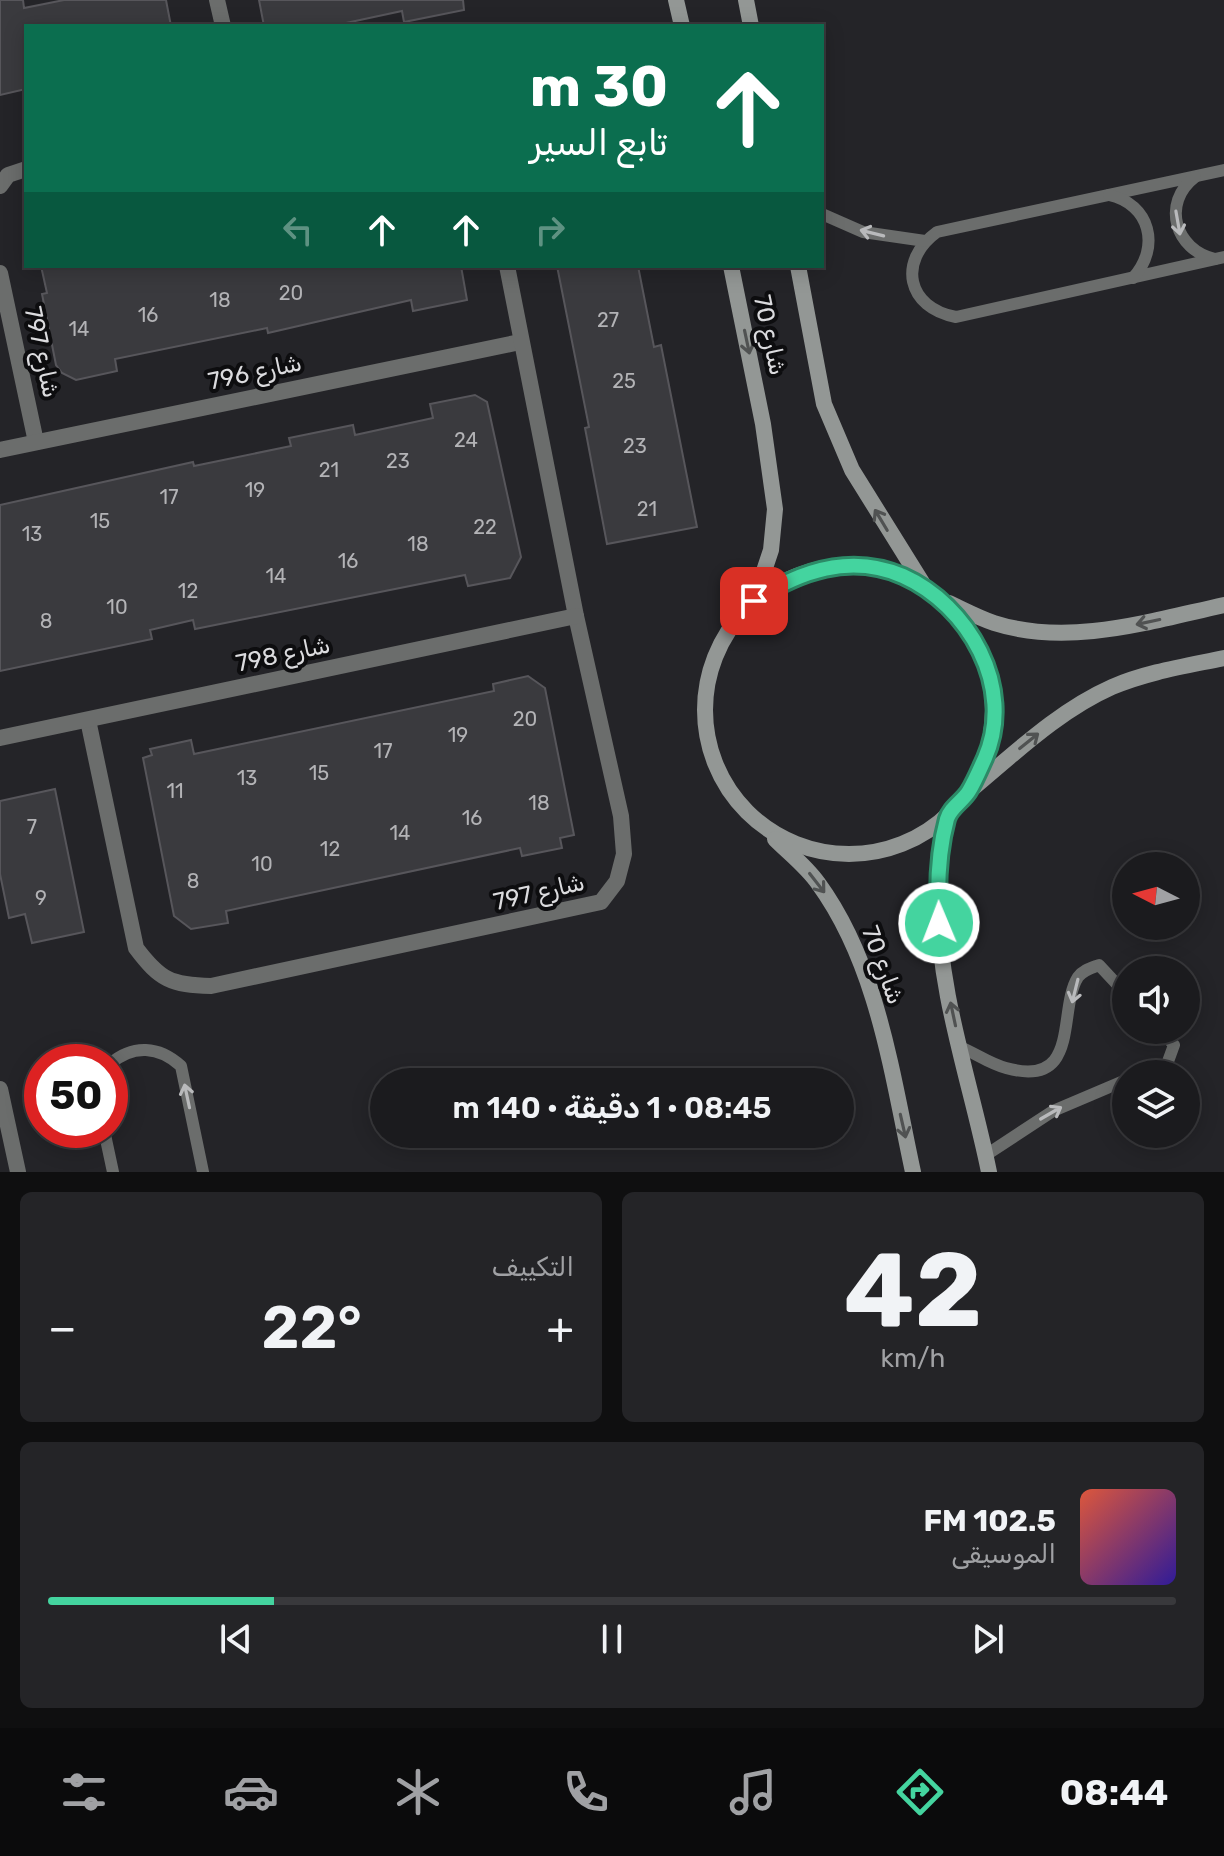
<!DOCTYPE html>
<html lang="ar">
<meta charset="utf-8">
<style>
:root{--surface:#1b1b1e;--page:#242427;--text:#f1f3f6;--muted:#a0a1a4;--line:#39393c;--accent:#44d49f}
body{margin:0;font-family:Rubik,Vazirmatn,sans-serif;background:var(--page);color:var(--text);direction:rtl;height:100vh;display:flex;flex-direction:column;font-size:30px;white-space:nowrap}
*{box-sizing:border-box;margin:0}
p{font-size:26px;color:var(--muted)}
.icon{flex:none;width:44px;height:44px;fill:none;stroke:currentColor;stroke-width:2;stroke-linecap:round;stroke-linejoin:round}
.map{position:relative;height:1172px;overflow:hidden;direction:ltr}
.sheet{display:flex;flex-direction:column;gap:20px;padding:20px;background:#0f0f10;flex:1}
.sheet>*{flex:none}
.guide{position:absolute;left:24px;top:24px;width:800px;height:244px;border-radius:0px;box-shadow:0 4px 20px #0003,0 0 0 2px var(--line);direction:rtl;background:#0b6e4f;color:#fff;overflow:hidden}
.needle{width:52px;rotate:276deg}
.buttons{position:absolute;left:1112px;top:852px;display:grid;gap:16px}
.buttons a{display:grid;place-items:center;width:88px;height:88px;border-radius:50%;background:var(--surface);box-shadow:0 4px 20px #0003,0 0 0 2px var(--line);font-size:40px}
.speed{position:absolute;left:24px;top:1044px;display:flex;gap:16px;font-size:40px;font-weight:700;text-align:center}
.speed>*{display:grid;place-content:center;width:104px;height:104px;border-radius:50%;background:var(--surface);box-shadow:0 4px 20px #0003,0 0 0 2px var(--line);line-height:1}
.speed .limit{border:12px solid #d22;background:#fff;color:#111}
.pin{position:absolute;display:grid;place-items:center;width:68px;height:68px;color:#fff;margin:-34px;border-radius:16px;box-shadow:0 4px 12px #0006}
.me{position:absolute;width:88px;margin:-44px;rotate:359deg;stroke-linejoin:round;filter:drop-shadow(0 0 6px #0008)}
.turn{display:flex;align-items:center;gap:28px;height:168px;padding:0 24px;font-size:36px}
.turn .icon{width:104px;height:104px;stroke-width:2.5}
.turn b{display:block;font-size:56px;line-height:68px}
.lanes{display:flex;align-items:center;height:76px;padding:0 24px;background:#0003;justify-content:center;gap:40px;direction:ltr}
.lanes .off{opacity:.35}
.big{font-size:60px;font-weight:600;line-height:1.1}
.sheet .widget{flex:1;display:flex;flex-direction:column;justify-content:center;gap:12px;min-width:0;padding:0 28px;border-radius:12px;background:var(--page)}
.sheet .dial{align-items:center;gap:0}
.dial b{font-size:104px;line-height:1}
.song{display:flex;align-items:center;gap:24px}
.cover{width:96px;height:96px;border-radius:12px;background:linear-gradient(135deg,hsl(10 70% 55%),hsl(250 70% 35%))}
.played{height:8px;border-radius:4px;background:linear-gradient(90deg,var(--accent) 20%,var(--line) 20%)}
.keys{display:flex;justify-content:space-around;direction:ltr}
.heat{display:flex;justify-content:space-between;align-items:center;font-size:44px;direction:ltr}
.sheet .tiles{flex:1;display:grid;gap:20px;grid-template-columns:1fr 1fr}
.widget:last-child{grid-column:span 2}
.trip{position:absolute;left:370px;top:1068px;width:484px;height:80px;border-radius:40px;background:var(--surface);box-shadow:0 4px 20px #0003,0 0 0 2px var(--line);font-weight:600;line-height:80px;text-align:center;direction:rtl}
.tabs{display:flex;height:128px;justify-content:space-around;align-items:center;background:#0b0b0c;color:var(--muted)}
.tabs .icon{width:56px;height:56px}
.tabs .current{color:var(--accent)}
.tabs b{font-size:36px;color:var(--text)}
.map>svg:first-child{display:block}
</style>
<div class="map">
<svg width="1224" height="1172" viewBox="0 0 1224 1172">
<rect width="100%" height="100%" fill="#242428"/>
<g fill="#3a3a3e" stroke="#57565b" stroke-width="2">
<polygon points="0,0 23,0 24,8 64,0 166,0 171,26 26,26 26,89 0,95"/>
<polygon points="259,0 463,0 464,10 404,22 402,11 332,26 264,26"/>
<polygon points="41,266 461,266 467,300 413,311 411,300 268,333 267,328 115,359 117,371 76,380 62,373 56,365 42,294 47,293"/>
<polygon points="557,266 638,266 654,347 661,345 697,527 607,544 585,428 589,427"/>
<polygon points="475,395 487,402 521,557 510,578 468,586 465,575 195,629 193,620 150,630 152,639 0,671 0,505 193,462 194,466 291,446 289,438 353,425 355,435 433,418 430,404"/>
<polygon points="528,676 545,688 574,835 560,838 562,848 522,856 520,848 226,911 228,923 191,929 174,916 143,758 152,755 150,749 191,740 194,754 494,691 493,684"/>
<polygon points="55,789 84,932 32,943 25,914 9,918 0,874 0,801"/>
</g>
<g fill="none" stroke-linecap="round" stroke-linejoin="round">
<g stroke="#6b6d6c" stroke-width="12">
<path d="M1224 170 937 232C897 261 907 308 956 317L1224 257"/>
<path d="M1195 177C1161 203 1175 250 1215 259"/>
<path d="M1109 195C1150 204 1161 247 1133 278"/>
<polyline points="822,214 863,232 925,241"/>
<path d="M960 1047C975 1053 990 1064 1006 1068 1082 1089 1057 1010 1078 977 1083 970 1091 968 1099 965L1126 994"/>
<path d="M110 1064C133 1044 159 1046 181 1066L203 1172"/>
<polyline points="1147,1074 1166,1067 1174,1045 1160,1030"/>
<polyline points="104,1130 113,1172"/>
<polyline points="986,1155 1053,1111 1126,1080"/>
</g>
<g stroke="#6b6d6c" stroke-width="16">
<polyline points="217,0 223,26"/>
<polyline points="0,186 8,175 26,169"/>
<polyline points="0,273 36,442"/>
<polyline points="0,450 520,342"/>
<path d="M88 720 136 948C160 980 171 985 211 986L601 902 617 881 624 854 621 816 576 616 507 266"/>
<polyline points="0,738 576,616"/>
<polyline points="0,1089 18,1172"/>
</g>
<g stroke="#939795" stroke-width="16">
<polyline points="676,0 682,26"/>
<polyline points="746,0 751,26"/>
<polyline points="731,266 763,424 775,509 771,550 754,601"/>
<polyline points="798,266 824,404 852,470 923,584"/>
<circle cx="849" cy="710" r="144"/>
<path d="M949 603C964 610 979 618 994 623 1069 647 1151 621 1224 605"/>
<path d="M973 788C1016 752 1060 710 1112 687 1147 672 1186 666 1224 658"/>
<path d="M947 816C943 844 938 872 938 901 938 993 971 1083 989 1172"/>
<path d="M775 839C789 853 807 867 818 883 878 965 892 1075 913 1172"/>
</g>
</g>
<defs><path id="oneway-shaft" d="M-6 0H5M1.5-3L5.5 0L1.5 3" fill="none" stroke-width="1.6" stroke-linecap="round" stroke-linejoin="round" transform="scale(2)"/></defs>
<g stroke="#b9babc">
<use href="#oneway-shaft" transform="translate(1178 223) rotate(80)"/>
<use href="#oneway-shaft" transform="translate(872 233) rotate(-166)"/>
<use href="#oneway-shaft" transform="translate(1075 991) rotate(104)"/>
<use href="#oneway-shaft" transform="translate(187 1096) rotate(-102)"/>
<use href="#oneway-shaft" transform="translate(1051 1113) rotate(-30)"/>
</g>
<g stroke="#505252">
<use href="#oneway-shaft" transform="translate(747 342) rotate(78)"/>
<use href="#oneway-shaft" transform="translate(881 520) rotate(-121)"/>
<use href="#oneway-shaft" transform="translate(1148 622) rotate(168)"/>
<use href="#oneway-shaft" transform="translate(1029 741) rotate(-39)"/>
<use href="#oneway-shaft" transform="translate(817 883) rotate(52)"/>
<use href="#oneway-shaft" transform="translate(953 1014) rotate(-102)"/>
<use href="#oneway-shaft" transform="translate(903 1126) rotate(77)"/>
</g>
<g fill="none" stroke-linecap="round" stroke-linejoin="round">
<defs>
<path id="route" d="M754 601C799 571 850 553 903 576 968 605 1016 687 985 758 980 769 975 781 969 791 963 801 950 808 947 819 938 852 937 890 939 923"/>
</defs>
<use href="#route" stroke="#2c8a67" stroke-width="20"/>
<use href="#route" stroke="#44d49f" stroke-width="14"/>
</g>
<g text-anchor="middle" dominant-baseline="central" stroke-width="8" stroke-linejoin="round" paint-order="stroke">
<g font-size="20" fill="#b3b3b6">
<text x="291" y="293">20</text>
<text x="220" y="300">18</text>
<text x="148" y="315">16</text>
<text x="608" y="320">27</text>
<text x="79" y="329">14</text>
<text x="624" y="381">25</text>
<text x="466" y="440">24</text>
<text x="635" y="446">23</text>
<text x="398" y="461">23</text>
<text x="329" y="470">21</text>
<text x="255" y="490">19</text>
<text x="169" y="497">17</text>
<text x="647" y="509">21</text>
<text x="100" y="521">15</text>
<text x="485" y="527">22</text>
<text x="32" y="534">13</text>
<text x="418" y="544">18</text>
<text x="348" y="561">16</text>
<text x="276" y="576">14</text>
<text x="188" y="591">12</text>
<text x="117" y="607">10</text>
<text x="46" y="621">8</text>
<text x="525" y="719">20</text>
<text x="458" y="735">19</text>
<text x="383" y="751">17</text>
<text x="319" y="773">15</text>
<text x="247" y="778">13</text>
<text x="175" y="791">11</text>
<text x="539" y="803">18</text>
<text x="472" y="818">16</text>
<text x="32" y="827">7</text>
<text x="400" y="833">14</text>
<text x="330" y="849">12</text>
<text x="262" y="864">10</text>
<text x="193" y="881">8</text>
<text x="41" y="898">9</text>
</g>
<g font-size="24" fill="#dbdbde" stroke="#0d0d0f">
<text transform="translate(770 335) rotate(78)">شارع 70</text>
<text transform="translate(42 352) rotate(78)">شارع 797</text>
<text transform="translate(255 372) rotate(-12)">شارع 796</text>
<text transform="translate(283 654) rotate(-12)">شارع 798</text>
<text transform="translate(539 892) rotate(-13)">شارع 797</text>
<text transform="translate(883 965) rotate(70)">شارع 70</text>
</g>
</g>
</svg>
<div class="buttons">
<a><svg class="needle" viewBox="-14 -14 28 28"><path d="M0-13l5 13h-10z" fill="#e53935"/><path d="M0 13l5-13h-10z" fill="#a0a1a4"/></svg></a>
<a><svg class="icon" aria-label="sound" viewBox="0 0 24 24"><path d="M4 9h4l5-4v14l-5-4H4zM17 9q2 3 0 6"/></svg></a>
<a><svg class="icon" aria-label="layers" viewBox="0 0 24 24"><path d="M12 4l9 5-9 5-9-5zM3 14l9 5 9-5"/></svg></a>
</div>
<div class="speed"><div class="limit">50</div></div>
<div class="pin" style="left:754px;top:601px;background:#d93025"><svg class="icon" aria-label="arrive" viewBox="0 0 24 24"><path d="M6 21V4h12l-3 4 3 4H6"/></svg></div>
<svg class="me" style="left:939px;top:923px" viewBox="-20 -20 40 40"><circle r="17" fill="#44d49f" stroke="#fff" stroke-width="3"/><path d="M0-11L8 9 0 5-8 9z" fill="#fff"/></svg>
<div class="trip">08:45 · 1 دقيقة · 140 m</div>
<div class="guide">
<div class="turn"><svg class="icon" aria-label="ahead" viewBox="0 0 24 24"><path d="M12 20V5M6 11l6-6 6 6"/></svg><div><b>30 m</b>تابع السير</div></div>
<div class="lanes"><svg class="icon off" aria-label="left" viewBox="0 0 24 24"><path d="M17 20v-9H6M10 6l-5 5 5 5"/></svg><svg class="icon" aria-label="ahead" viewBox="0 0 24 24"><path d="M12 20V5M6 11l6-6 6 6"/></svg><svg class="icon" aria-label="ahead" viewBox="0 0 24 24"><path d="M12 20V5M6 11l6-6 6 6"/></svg><svg class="icon off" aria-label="right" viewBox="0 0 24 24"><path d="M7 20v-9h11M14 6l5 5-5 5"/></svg></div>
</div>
</div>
<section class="sheet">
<div class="tiles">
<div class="widget dial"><b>42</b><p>km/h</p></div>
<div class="widget"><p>التكييف</p>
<div class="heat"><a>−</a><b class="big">22°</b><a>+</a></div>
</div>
<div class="widget">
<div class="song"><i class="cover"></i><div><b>102.5 FM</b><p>الموسيقى</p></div></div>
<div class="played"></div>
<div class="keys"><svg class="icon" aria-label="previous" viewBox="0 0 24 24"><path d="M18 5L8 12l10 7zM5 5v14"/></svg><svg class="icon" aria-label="pause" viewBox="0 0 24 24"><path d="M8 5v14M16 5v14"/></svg><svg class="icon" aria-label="next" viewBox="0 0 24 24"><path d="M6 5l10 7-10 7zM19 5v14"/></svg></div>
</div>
</div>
</section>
<nav class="tabs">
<b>08:44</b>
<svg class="icon current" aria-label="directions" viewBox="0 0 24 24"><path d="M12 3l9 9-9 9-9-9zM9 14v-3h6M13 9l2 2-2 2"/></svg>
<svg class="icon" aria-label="music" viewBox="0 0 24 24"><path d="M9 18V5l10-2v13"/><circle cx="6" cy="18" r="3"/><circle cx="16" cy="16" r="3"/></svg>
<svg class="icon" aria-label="phone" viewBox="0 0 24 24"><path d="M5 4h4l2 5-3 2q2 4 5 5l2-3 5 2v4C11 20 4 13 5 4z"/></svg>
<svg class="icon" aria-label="climate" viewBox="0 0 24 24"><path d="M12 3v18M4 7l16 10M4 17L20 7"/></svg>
<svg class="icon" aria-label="car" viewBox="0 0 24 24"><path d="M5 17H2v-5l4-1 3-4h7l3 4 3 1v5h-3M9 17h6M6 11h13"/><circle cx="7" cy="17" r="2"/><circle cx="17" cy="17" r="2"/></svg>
<svg class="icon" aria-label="filters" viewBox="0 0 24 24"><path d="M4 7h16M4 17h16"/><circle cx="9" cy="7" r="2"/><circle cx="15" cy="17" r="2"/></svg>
</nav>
